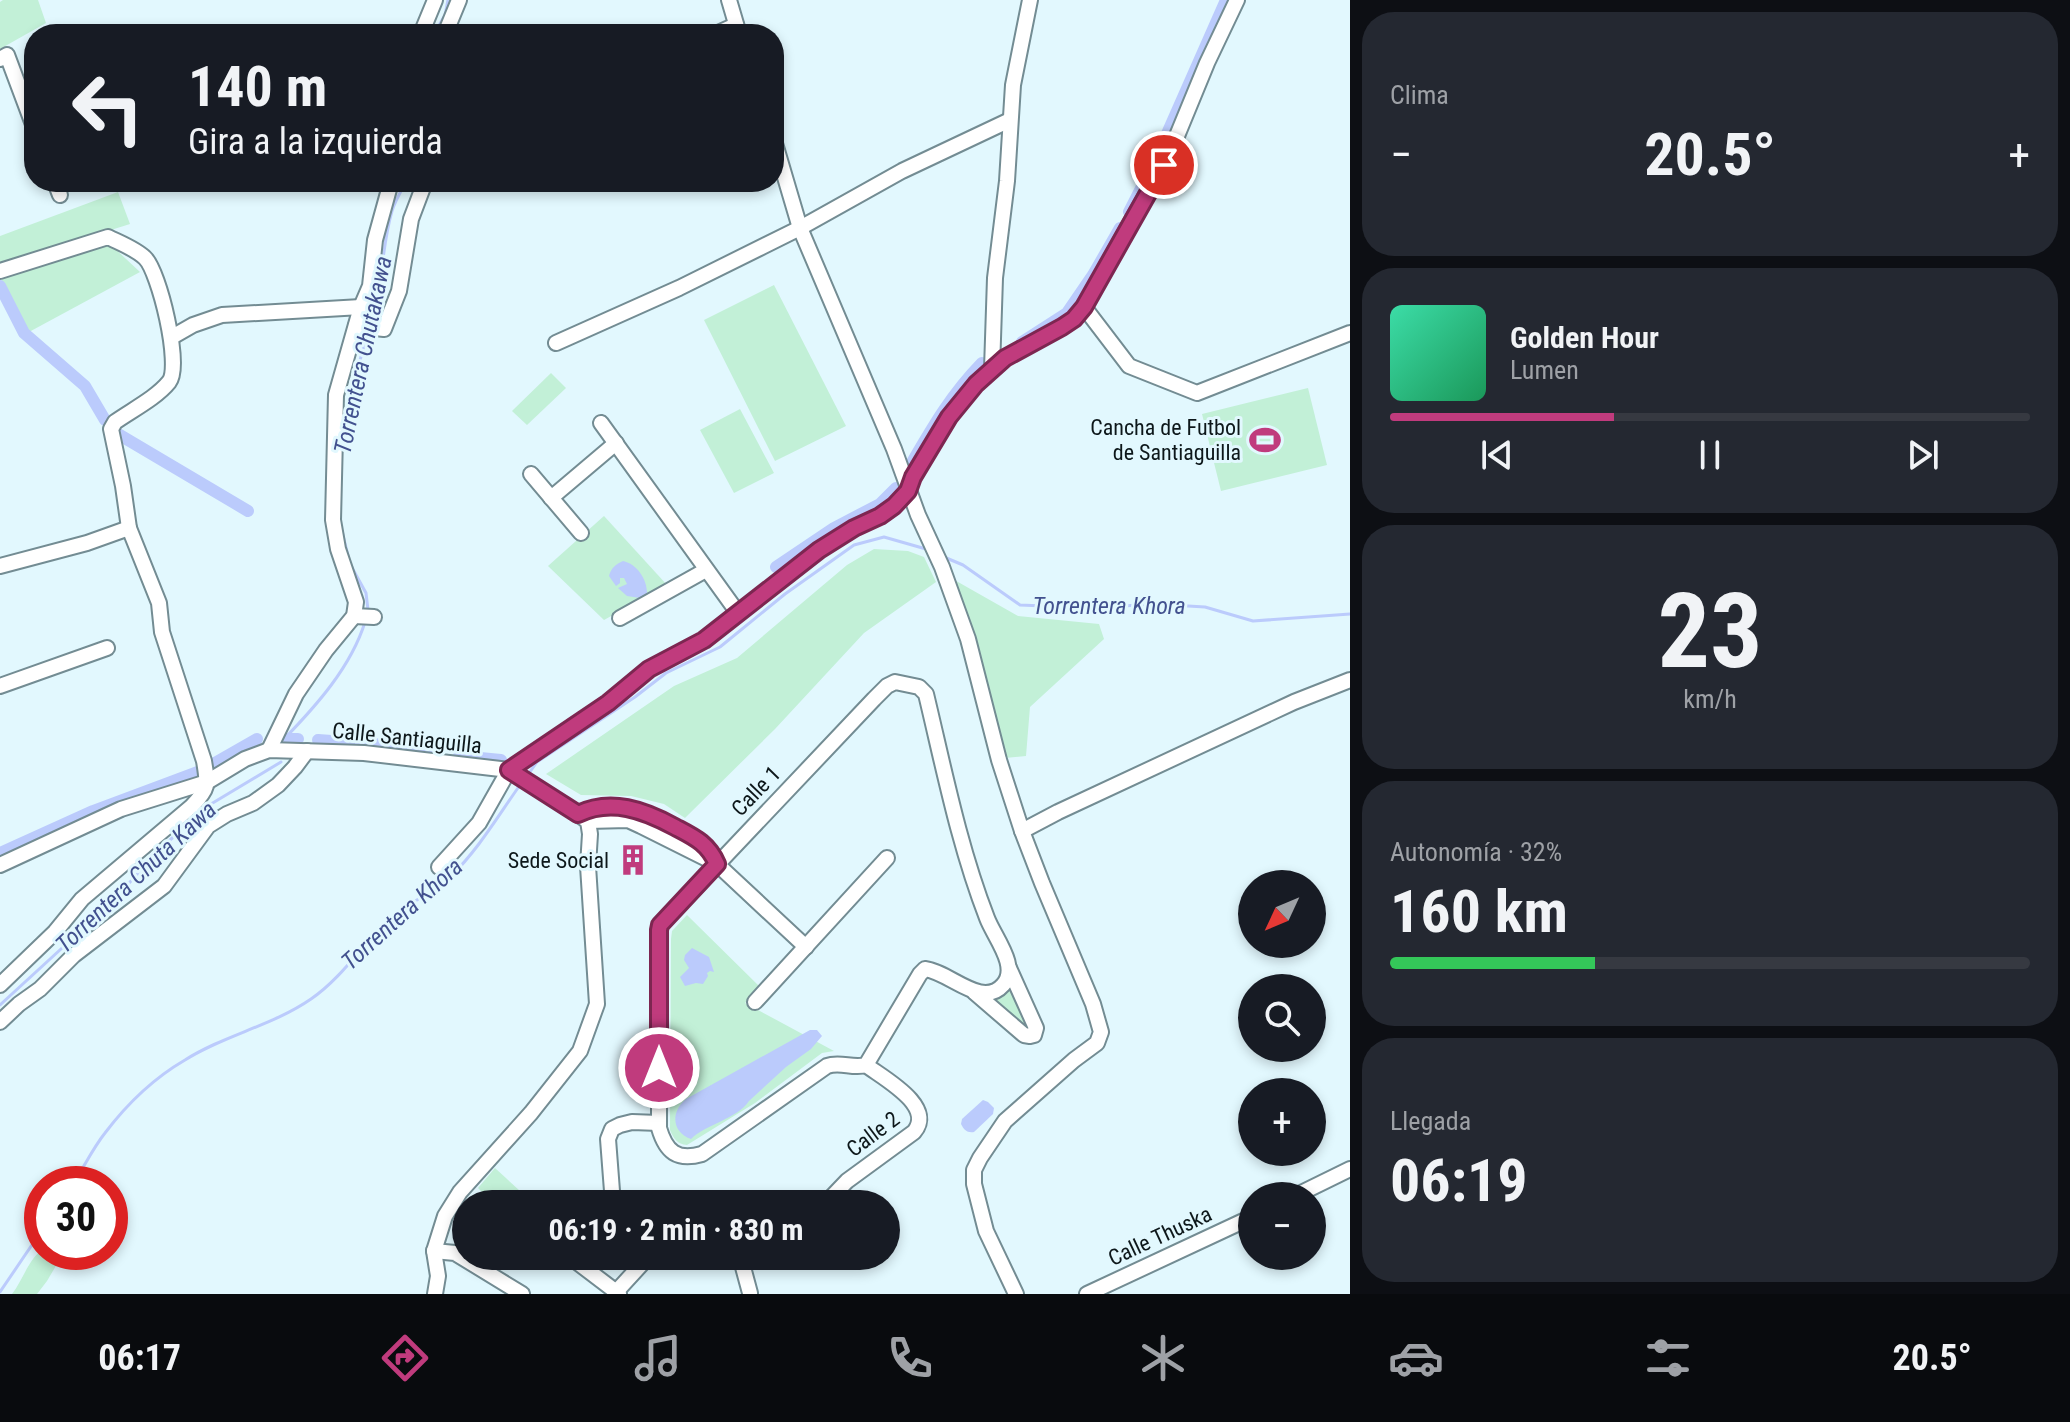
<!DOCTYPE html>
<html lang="es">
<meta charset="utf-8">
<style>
:root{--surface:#171b24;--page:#242831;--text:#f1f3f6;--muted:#9ea1a6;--line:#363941;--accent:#c03b7d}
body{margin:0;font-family:"Roboto Condensed",sans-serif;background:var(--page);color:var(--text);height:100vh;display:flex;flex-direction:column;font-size:30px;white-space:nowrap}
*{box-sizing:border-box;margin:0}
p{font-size:26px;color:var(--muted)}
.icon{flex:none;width:44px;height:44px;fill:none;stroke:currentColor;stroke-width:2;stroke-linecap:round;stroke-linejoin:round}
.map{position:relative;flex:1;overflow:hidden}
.side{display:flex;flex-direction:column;gap:12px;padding:12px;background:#0d0f14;width:720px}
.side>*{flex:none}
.banner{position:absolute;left:24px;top:24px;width:760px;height:168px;border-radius:32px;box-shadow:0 4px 12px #0003;background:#171b24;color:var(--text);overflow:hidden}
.needle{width:52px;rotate:226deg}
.tools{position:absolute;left:1238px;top:870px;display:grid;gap:16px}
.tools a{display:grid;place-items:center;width:88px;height:88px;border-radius:50%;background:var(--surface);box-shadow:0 4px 12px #0003;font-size:40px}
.speed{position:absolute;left:24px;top:1166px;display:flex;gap:16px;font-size:40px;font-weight:700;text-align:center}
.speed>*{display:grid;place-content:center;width:104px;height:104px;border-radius:50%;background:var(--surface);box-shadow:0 4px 12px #0003;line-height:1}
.speed .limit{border:12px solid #d22;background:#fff;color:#111}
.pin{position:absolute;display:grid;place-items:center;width:68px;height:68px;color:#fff;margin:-34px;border:4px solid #fff;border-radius:50%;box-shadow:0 2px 8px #0007}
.me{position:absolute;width:88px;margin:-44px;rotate:0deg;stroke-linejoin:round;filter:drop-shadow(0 0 6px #0008)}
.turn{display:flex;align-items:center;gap:28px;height:168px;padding:0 32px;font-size:36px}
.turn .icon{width:104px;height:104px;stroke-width:2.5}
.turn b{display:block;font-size:56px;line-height:68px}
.big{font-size:60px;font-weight:700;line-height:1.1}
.side .widget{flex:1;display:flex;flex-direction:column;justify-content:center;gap:12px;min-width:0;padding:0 28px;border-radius:32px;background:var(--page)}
.side .dial{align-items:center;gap:0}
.dial b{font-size:104px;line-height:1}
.song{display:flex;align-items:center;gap:24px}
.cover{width:96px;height:96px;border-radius:12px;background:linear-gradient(135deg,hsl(160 70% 55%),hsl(150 70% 35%))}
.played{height:8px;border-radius:4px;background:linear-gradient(90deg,var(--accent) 35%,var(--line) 35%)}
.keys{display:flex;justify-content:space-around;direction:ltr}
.heat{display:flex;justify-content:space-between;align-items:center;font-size:44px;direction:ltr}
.charge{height:12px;border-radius:6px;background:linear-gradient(90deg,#34c759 32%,var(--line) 0)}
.trip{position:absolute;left:452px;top:1190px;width:448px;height:80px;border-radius:40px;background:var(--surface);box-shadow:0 4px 12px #0003;font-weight:700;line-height:80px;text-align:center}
.tabs{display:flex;height:128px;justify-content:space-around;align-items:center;background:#090b0e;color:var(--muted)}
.tabs .icon{width:56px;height:56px}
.tabs .on{color:var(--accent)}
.tabs b{font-size:36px;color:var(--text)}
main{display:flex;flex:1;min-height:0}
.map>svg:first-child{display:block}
</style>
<main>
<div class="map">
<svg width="1350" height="1294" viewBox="0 0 1350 1294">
<rect width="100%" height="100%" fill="#e2f8fe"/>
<g fill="#c2f0d7">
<polygon points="3,0 38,0 46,23 0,49 0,2"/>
<polygon points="118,192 130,224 0,265 0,236"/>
<polygon points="104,243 111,245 140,272 29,332 0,277"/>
<polygon points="774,285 846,426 775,461 704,320"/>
<polygon points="551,373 566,388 527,425 512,411"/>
<polygon points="1308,388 1327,465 1221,491 1202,414"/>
<polygon points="740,409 774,473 734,493 700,430"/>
<polygon points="604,516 667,585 604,620 548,566"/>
<polygon points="874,549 908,551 924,557 936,582 864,633 775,729 685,818 664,804 631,796 581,795 546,774 674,686 737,658 847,565"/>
<polygon points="951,578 1018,616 1099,624 1104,639 1030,707 1026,756 1005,758 975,633"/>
<path d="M687 915 760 987 745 1003 834 1051 822 1053 755 1103 687 1145C677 1144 674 1139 670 1130L671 939 672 931Z"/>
<polygon points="1011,979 1028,1026 1025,1029 985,998"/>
<polygon points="495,1168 533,1203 533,1204 494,1204 478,1188"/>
<path d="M42 1250V1252H64L47 1281 37 1294H12C23 1280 28 1260 42 1250Z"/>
</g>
<g fill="#bbcbfc">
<path d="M623 561C637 564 647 579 647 593L640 598 627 596 618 588 627 584 624 578H620V583L616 586 609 576C611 568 616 564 623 561Z"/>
<polygon points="692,948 709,957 714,972 710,971 707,973 708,976 703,984 696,983 685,986 680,977 689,968 684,960 685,955"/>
<path d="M810 1030H817L822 1036 811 1049 786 1067 749 1101C737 1119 706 1124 691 1139 671 1132 671 1111 686 1099Z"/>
<path d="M983 1100 988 1102 994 1108 993 1114 974 1132C967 1133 964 1130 961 1124L962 1119Z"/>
</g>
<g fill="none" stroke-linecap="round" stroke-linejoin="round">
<g stroke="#bbcbfc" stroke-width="3">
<polyline points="434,34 445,15 448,0"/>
<path d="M371 324C383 287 381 248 392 211 395 201 401 191 406 182"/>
<polyline points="342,444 350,397 368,331"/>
<polyline points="342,531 350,564 366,593 368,610"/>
<polyline points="944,557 963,565 1020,605 1092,608 1154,604 1205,607 1253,621 1350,614"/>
<path d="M284 739C316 706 351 667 365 622"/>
<polyline points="527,776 537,762 635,697 666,673 720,647 785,594 854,545 884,537 926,549"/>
<polyline points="0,1005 110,904 162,847 211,804 281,762"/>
<path d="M73 1184C84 1167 93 1148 105 1133 127 1104 154 1078 185 1060 224 1035 272 1026 311 999 339 980 359 950 382 926 401 905 430 896 451 876 478 850 498 816 520 785"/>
<polyline points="0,1292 42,1230"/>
</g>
<g stroke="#bbcbfc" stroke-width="12">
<polyline points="1129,212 1155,161 1226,0"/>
<polyline points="0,286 24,333 85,386 105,420"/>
<polyline points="1022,342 1067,313 1093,275 1120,228"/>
<polyline points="118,434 248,511"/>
<path d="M907 471C931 430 949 397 982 363"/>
<polyline points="776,567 834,528 880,504 896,488"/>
<polyline points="274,739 298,739"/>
<polyline points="318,740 386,745 438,754"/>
<polyline points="459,756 501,760"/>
<polyline points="215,763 257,739"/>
<polyline points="0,853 93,811 200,771"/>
</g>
<defs>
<g id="minor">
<polyline points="729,0 739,34"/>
<polyline points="421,34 435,0"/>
<polyline points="445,34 459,0"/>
<polyline points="716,34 736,25"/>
<polyline points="0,59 7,55 34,127"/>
<polyline points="774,140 800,228 894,449 918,515 942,567 968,639 999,760 1022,831 1042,883 1093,1004 1101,1032 1097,1043 1074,1060 1005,1121 980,1158 974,1170 974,1184 986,1231 1016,1294"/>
<polyline points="55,182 60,195"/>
<path d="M0 271 108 237C120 243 136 249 145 258 159 271 182 366 169 382 156 398 132 410 115 422L111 429 123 486 129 528 159 603 162 632 204 761C208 785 209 788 192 806L82 899 55 932 0 985"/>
<polyline points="1084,307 1129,366 1197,393 1350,333"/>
<polyline points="356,326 384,329 399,291 411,219 425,182"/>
<polyline points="172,337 193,325 222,315 361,307"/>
<polyline points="556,343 679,288 800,228 902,171 1010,120"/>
<polyline points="992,369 995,278 1007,181 1013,85 1030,0"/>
<polyline points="601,423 738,613"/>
<polyline points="531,474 581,533"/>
<polyline points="551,498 616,443"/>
<polyline points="0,566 87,543 129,528"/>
<polyline points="354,616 374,617"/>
<polyline points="620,618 706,570"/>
<path d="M895 682 919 687 926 694C944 769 959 846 987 918 994 937 1020 967 1003 985 982 1009 950 972 925 969L920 974 866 1065C853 1069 840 1061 827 1066L702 1154C677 1161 666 1152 659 1128V930L660 925 874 699 887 686Z"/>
<polyline points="0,686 107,648"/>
<polyline points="269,750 296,694 326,650 354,616 356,602 338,549 333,520 336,395 361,307 370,286 375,240 391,182"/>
<path d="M578 814C611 798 644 810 675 827 694 837 708 843 717 864"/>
<polyline points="1022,831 1058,812 1294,702 1350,680"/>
<polyline points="0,865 121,809 207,782 245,759 269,750 364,753 509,770 588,821 628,820 641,826 717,864 806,947"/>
<polyline points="439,867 479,823 509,770 608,703 649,669 704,640 819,550 854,528 880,516 894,506 908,491 913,477 949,417 976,384 1005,358 1062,327 1074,319 1084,307 1172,148 1207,63 1237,0"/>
<polyline points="974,992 1024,1035 1030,1036 1034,1035 1036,1028 1009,968"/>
<polyline points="755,1002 887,858"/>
<polyline points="0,1022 19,1004 40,989 74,955 164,886 208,826 227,814 253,803 278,785 295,767 307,751"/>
<polyline points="1295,1196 1350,1169"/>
<polyline points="613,1204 608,1139 612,1129 620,1125 632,1122 659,1123"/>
<path d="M825 1204 847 1181 914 1132C936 1106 883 1078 866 1065"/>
<polyline points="434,1251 455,1253 522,1294"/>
<polyline points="569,1256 619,1294"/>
<polyline points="740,1256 750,1293"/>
<polyline points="616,1292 649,1256"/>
<polyline points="435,1294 438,1276 434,1251 445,1216 460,1192 531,1113 580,1051 597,1004 588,866 590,834 588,821"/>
<polyline points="1087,1294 1252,1217"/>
</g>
</defs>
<use href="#minor" stroke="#738c93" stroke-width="18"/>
<use href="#minor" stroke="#fff" stroke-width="14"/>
</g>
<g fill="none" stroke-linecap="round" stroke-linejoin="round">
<defs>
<path id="route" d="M659 1068V930L660 925 717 864C708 843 694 837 675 827 644 810 611 798 578 814L509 770 608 703 649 669 704 640 819 550 854 528 880 516 894 506 908 491 913 477 949 417 976 384 1005 358 1062 327 1074 319 1084 307 1164 165"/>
</defs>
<use href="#route" stroke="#7d2651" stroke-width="20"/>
<use href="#route" stroke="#c03b7d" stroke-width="14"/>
</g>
<defs>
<symbol id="stadium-bare" viewBox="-9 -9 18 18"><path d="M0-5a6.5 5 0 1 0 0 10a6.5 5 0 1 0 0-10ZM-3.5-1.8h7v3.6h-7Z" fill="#c03b7d" stroke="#e2f8fe" stroke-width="2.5" paint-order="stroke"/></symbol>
<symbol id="building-bare" viewBox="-9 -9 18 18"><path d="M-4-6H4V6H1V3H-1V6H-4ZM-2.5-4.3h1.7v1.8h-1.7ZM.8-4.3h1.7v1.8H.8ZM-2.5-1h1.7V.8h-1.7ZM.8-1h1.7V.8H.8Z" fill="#c03b7d" stroke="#e2f8fe" stroke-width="2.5" paint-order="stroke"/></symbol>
</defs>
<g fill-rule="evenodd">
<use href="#stadium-bare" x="1243" y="418" width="44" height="44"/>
<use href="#building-bare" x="611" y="838" width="44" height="44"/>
</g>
<g text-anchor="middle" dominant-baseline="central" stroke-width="6" stroke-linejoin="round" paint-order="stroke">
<g font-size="22" fill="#0d171a" stroke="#e2f8fe" text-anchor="end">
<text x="1241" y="427">Cancha de Futbol<tspan x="1241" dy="25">de Santiaguilla</tspan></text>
<text x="609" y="860">Sede Social</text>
</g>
<g font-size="22" fill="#0d171a" stroke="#e2f8fe">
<text transform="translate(407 738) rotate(6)">Calle Santiaguilla</text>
<text transform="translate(756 791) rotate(-46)">Calle 1</text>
<text transform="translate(873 1134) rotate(-37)">Calle 2</text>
<text transform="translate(1160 1236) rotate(-25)">Calle Thuska</text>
</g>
<g font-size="24" font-style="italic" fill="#42518f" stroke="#e2f8fe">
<text transform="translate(363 355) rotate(-78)">Torrentera Chutakawa</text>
<text x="1109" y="606">Torrentera Khora</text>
<text transform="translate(136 877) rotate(-43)">Torrentera Chuta Kawa</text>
<text transform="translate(402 914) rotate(-42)">Torrentera Khora</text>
</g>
</g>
</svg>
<div class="tools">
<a><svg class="needle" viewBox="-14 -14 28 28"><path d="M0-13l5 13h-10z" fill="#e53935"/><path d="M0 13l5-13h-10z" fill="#9ea1a6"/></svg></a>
<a><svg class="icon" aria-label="search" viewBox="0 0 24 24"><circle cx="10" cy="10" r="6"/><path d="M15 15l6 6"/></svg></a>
<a>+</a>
<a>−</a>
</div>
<div class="speed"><div class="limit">30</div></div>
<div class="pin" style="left:1164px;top:165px;background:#d93025"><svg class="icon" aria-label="arrive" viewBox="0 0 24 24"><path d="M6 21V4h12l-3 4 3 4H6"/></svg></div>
<svg class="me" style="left:659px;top:1068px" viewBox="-20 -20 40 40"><circle r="17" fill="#c03b7d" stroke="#fff" stroke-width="3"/><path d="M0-11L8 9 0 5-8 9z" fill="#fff"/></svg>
<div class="trip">06:19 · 2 min · 830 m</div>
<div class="banner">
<div class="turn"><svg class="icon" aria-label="left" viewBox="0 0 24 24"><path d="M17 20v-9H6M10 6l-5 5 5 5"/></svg><div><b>140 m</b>Gira a la izquierda</div></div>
</div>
</div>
<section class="side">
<div class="widget"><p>Clima</p>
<div class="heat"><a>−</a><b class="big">20.5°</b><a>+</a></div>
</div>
<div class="widget">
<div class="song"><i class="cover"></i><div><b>Golden Hour</b><p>Lumen</p></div></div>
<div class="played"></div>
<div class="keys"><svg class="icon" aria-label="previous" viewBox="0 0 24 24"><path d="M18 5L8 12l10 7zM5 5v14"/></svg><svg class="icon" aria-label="pause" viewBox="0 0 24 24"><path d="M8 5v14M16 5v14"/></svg><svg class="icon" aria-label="next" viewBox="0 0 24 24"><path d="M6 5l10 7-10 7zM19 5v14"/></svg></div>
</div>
<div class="widget dial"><b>23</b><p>km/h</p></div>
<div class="widget"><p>Autonomía · 32%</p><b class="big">160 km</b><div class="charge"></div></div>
<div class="widget"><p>Llegada</p><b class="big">06:19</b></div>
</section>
</main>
<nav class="tabs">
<b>06:17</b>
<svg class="icon on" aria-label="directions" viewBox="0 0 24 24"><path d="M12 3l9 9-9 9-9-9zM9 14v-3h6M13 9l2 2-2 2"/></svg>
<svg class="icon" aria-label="music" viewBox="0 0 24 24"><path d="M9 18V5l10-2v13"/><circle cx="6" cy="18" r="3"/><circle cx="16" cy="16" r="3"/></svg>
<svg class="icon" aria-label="phone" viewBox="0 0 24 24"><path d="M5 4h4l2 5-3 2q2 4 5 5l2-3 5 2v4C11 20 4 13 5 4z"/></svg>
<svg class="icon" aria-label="climate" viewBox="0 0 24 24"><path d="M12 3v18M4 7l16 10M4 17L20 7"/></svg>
<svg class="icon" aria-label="car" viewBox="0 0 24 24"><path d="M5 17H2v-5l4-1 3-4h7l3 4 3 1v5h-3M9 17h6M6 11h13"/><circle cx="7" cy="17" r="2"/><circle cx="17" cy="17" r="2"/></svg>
<svg class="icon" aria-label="filters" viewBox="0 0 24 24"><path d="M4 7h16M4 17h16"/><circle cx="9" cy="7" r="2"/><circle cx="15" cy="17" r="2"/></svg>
<b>20.5°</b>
</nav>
